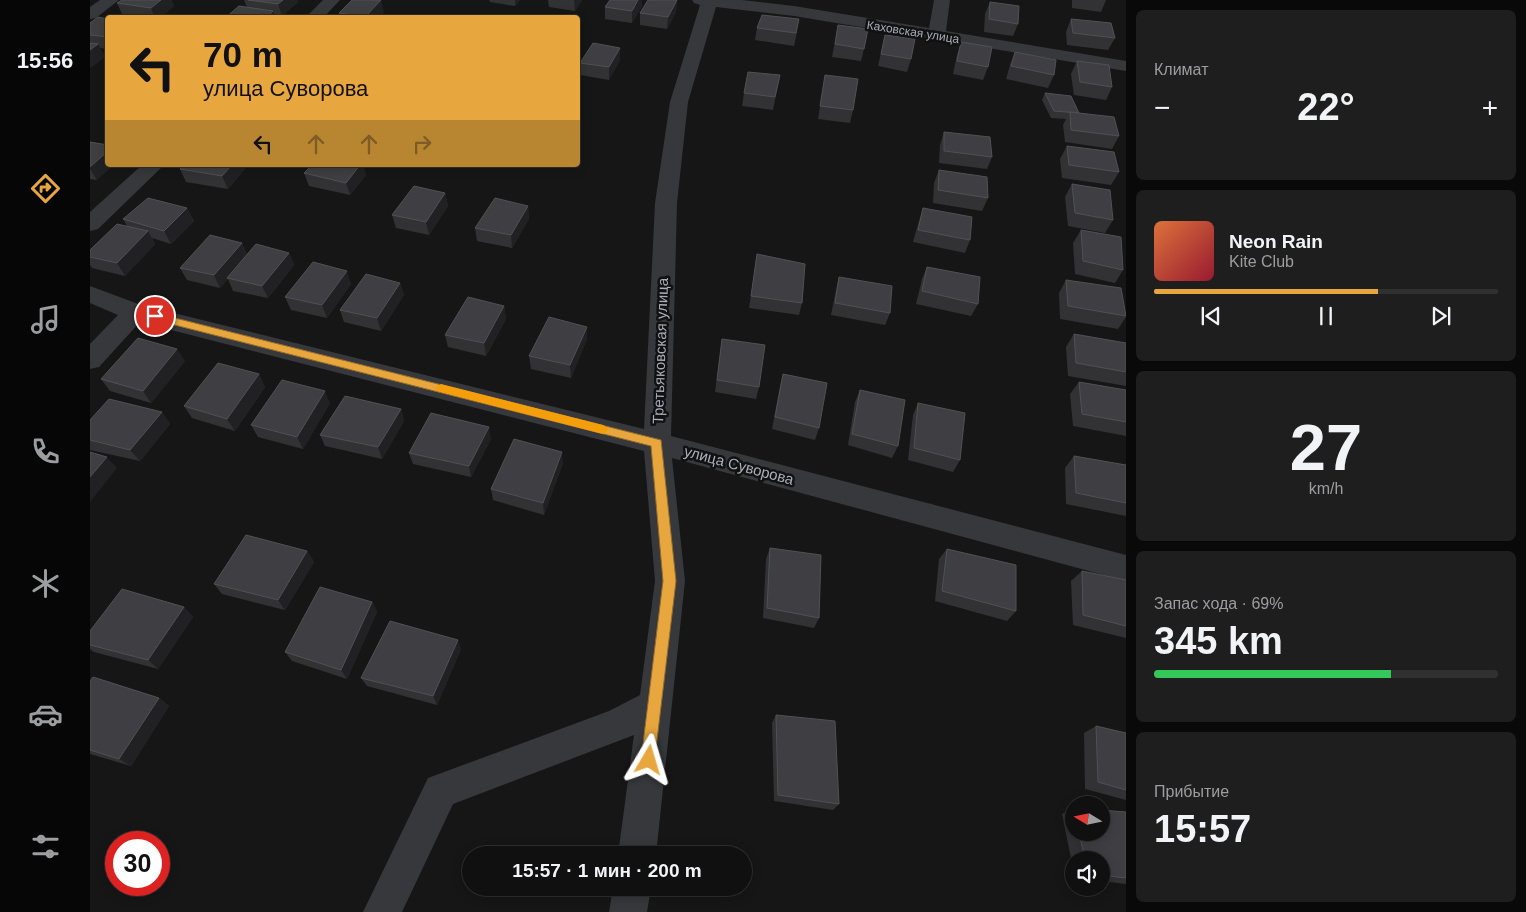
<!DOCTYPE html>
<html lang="ru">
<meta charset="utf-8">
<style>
:root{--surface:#101011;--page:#1e1e1f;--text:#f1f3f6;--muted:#9c9d9f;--line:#303031;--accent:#e7a73e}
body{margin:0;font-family:Helvetica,sans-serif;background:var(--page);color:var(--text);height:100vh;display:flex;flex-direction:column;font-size:19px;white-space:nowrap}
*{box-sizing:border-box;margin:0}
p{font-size:16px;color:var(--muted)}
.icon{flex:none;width:28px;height:28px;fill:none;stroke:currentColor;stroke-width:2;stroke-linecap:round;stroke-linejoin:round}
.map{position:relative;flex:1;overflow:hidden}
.sheet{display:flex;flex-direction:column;gap:10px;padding:10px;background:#090909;width:400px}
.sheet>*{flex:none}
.banner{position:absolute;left:15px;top:15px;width:475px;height:152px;border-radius:5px;box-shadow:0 2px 12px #0003,0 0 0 1px var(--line);background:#e7a73e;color:#111;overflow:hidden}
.needle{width:32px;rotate:280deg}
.buttons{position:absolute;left:975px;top:796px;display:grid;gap:10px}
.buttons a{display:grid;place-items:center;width:45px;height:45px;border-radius:50%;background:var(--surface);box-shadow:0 2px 12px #0003,0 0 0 1px var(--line);font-size:25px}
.speed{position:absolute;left:15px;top:831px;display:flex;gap:10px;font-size:25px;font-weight:700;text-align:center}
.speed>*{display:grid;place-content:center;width:65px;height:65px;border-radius:50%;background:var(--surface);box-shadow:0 2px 12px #0003,0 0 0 1px var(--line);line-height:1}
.speed .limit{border:8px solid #d22;background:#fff;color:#111}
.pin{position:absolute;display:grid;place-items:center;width:42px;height:42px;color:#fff;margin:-21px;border:2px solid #fff;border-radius:50%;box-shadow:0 1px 5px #0007}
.me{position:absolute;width:55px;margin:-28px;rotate:7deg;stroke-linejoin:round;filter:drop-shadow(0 0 4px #0008)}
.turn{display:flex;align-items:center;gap:18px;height:105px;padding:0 15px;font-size:22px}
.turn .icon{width:65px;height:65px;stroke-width:2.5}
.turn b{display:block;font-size:35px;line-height:42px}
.lanes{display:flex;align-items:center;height:48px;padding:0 15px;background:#0003;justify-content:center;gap:25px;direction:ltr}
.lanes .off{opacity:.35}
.big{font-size:38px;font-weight:700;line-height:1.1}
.sheet .widget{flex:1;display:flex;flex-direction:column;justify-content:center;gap:8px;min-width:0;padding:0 18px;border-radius:8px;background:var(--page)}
.sheet .dial{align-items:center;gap:0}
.dial b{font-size:65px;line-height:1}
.song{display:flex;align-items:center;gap:15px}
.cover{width:60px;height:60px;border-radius:8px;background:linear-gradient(135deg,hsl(20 70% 55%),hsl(350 70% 35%))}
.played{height:5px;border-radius:2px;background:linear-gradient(90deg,var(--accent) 65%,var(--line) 65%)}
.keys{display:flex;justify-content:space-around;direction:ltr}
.heat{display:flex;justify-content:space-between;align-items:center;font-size:28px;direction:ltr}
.charge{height:8px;border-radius:4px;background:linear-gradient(90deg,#34c759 69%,var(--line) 0)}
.trip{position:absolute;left:372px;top:846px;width:290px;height:50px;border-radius:25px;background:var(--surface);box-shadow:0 2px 12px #0003,0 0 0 1px var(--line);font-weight:700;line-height:50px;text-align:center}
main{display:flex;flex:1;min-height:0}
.dock{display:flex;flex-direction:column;width:90px;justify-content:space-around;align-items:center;background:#060607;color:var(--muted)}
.dock .icon{width:35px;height:35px}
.dock .active{color:var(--accent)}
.dock b{font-size:22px;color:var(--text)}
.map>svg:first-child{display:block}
</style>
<main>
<nav class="dock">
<b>15:56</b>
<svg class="icon active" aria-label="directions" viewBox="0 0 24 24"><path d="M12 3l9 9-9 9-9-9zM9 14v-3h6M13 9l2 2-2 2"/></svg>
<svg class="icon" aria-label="music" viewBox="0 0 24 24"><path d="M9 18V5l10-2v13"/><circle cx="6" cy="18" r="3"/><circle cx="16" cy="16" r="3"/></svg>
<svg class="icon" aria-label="phone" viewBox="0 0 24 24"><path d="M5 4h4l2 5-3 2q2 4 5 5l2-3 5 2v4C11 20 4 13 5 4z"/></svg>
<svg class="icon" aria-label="climate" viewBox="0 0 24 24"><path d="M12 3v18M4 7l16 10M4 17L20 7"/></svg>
<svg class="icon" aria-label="car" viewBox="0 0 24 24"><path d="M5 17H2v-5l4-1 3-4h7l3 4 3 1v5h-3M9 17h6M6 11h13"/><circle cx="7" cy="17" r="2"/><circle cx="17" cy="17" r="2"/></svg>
<svg class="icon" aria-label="filters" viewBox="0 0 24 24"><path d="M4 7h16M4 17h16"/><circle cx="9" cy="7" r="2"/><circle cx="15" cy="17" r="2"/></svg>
</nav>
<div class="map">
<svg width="1036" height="912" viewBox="0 0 1036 912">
<rect width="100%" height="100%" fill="#161617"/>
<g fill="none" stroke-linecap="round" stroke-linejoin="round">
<g fill="#37383c" fill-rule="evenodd">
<polygon points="10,0 29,0 6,18 0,19 0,7"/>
<polygon points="233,0 250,0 233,18 215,18"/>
<polygon points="602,0 652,0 704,6 839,28 844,0 860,0 856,31 1036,61 1036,71 704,16 626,7 598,102 587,203 581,436 1036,555 1036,581 582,458 595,581 566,855 528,855 544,735 363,804 312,912 273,912 338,778 519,711 550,695 565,581 554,451 50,322 9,367 0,369 0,344 28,315 0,303 0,286 51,305 554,429 565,203 580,102 610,5 604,3"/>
<polygon points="52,165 74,165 8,229 0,231 0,212"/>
<polygon points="523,888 561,888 557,912 519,912"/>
</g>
</g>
<g fill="#323235">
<polygon points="154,0 207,0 208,2 192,16 184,15 157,7"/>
<polygon points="399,0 430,0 425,6 400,2"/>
<polygon points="458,0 492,0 485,11 459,7"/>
<polygon points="587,0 586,12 577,29 550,25 550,13"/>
<polygon points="982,0 1016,0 1011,12 982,8"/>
<polygon points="900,2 928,24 923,36 894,32 895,14"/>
<polygon points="27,3 84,6 70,18 45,18 33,16"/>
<polygon points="552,6 542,23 515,19 515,7"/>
<polygon points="294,12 289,18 250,18 249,13"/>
<polygon points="18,19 18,49 10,48 15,57 0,68 0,23"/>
<polygon points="981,19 1025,38 1018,50 977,45 976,32"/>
<polygon points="748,25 774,49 771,61 742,57"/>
<polygon points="667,28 707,32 704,46 665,40"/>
<polygon points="795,35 821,59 817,72 788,66"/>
<polygon points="871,42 898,67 893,80 863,74 867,55"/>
<polygon points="530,48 530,60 519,80 490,75 490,63"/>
<polygon points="925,52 964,75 958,88 916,79 920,65"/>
<polygon points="987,61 1022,87 1016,100 984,95 981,74"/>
<polygon points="690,75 683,110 652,106 654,93"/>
<polygon points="735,75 763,110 760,123 728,119"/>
<polygon points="955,93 1029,136 1022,149 975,142 973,125 976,119 961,118 952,100"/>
<polygon points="854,132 902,157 897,169 849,163 850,145"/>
<polygon points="0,142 7,180 0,179"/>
<polygon points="977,146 1029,172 1021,185 972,178 970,159"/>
<polygon points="222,165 273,165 276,175 260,195 219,186 214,173"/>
<polygon points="90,169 155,169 138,189 96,182"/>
<polygon points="849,170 898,198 892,211 843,203 844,183"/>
<polygon points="982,184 1023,220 1015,233 978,226 975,197"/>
<polygon points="355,193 358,206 339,235 306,228 302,215"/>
<polygon points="438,206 439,219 422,248 387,241 385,228"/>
<polygon points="97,208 104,221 81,244 62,238 65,244 35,276 2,268 0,265 0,250 37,226 33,219"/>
<polygon points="833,208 880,240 875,253 823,242 829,221"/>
<polygon points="991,230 1033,270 1025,283 985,274 983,243"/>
<polygon points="152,243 157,255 199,253 204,265 178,298 143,291 138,279 130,288 97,280 90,268"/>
<polygon points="667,254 712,303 709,315 659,308"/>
<polygon points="837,267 888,304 881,316 826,304 832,279"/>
<polygon points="749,277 800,313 795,325 741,315 746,290"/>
<polygon points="976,280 1036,313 1036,317 1028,329 970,319 969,293"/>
<polygon points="310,283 314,295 291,331 254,322 250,310"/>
<polygon points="261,284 237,318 201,310 195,297"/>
<polygon points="414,306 416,319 396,356 358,347 355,335"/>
<polygon points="497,327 497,339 481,378 441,369 439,356"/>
<polygon points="984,334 1036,343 1036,386 978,376 976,347"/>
<polygon points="632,339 669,387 666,399 625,392"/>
<polygon points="95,361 61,403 20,391 11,379"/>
<polygon points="169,374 175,387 145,431 102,418 94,406"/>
<polygon points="693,374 729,428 725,440 682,429 690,386"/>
<polygon points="989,382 1036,390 1036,436 983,426 980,394"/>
<polygon points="770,390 808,446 802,458 758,445 765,402"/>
<polygon points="240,403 213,449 168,437 161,425"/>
<polygon points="828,403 870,460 863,472 818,460 823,415"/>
<polygon points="311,409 314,421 292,459 235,446 230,435"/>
<polygon points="72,412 80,424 50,461 0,450 0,420"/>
<polygon points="401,439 381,477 323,464 319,453"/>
<polygon points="984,456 1036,465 1036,516 976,504 975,468"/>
<polygon points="473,463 454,515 403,500 401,489"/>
<polygon points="680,548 729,618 724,628 673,618 676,559"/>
<polygon points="857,549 926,611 917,621 845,601 849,559"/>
<polygon points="217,551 224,562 195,610 132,594 124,584"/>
<polygon points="992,571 1036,580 1036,638 983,625 981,581"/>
<polygon points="282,602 287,612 257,679 202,661 195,652"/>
<polygon points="94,607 103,617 68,669 4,652 0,649 0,631"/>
<polygon points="371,649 347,705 277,686 271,678"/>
<polygon points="0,681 69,698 79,706 41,766 0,754"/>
<polygon points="686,715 749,804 743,810 684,801 682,723"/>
<polygon points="1006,726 1036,733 1036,800 995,789 994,733"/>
<polygon points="984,808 984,832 1011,832 1036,812 1036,884 1011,881 1011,860 984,860 984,873 972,814"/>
</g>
<g fill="#212123">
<polygon points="71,0 82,0 84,6 70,18 65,18 61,8"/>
<polygon points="193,0 207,0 208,2 192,16 188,4"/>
<polygon points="291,0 294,12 289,18 275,18 275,17"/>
<polygon points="425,0 430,0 425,6"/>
<polygon points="484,0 492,0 485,11"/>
<polygon points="548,0 552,0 552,6 542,23 542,11"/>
<polygon points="587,0 586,12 577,29 578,17"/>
<polygon points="183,11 185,18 176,18"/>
<polygon points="8,44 15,57 0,68 0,50"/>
<polygon points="530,48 530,60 519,80 519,67"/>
<polygon points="18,151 18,165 24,165 7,180 0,169 0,167"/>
<polygon points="142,165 154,165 155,169 138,189 132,176"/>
<polygon points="270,165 273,165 276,175 260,195 256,183"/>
<polygon points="355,193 358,206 339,235 336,222"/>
<polygon points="438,206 439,219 422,248 421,235"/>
<polygon points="97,208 104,221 81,244 74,231"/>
<polygon points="58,231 65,244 35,276 27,263"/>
<polygon points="152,243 157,256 137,278 138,279 130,288 124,275"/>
<polygon points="199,253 204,265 178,298 172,286"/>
<polygon points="257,271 261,284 237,318 232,305"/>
<polygon points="310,283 314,295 291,331 287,318"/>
<polygon points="414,306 416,319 396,356 394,343"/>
<polygon points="497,327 497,339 481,378 480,365"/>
<polygon points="87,349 95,361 61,403 53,391"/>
<polygon points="169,374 175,387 145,431 137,419"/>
<polygon points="235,391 240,403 213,449 207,437"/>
<polygon points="311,409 314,421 292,459 288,447"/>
<polygon points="72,412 80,424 50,461 40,450"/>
<polygon points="399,427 401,439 381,477 379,466"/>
<polygon points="472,452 473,463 454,515 453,503"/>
<polygon points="17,457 27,468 0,502 0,477"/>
<polygon points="217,551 224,562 195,610 188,600"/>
<polygon points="282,602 287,612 257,679 251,670"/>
<polygon points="94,607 103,617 68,669 58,660"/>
<polygon points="368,640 371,649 347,705 343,696"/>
<polygon points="69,698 79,706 41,766 29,759"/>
</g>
<g fill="#3f3f43" stroke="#4f5155">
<polygon points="32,0 71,0 61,8 27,3"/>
<polygon points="158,0 193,0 188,4"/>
<polygon points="262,0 291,0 275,17 249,13"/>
<polygon points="520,0 548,0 542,11 515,7"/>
<polygon points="558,0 587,0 578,17 550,13"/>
<polygon points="900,2 929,6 928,24 899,19"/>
<polygon points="149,6 183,11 176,18 135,18"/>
<polygon points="672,15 709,19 706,33 667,28"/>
<polygon points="8,17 18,19 18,37 0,35 0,23"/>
<polygon points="981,19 1021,23 1025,38 983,33"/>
<polygon points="748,25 778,29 774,49 745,44"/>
<polygon points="795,35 825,39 821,59 791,54"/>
<polygon points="871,42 902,47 898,67 867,61"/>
<polygon points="0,43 8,44 0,50"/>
<polygon points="503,43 530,48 519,67 490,63"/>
<polygon points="925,52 966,60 964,75 921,66"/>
<polygon points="987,61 1019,65 1022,87 990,82"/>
<polygon points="658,72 690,75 685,97 654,93"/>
<polygon points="735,75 768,79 763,110 730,106"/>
<polygon points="955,93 981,96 989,113 964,111"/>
<polygon points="980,112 1024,117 1029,136 981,130"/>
<polygon points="854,132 900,137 902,157 854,151"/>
<polygon points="0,142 18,145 18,151 0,167"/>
<polygon points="977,146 1024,152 1029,172 979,165"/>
<polygon points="94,165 142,165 132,176 90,169"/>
<polygon points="222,165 270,165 256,183 214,173"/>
<polygon points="849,170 897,177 898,198 848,190"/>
<polygon points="982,184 1020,190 1023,220 985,213"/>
<polygon points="324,186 355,193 336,222 302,215"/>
<polygon points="58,198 97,208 74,231 33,219"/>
<polygon points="405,198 438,206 421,235 385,228"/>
<polygon points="833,208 882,217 880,240 828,230"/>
<polygon points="27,224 58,231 27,263 0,257 0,250"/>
<polygon points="991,230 1031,237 1033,270 993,261"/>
<polygon points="120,235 152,243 124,275 90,268"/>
<polygon points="166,244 199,253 172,286 137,278"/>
<polygon points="667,254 715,264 712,303 661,296"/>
<polygon points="223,262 257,271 232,305 195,297"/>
<polygon points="837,267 890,277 888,304 832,291"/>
<polygon points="276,274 310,283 287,318 250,310"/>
<polygon points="749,277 802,286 800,313 745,303"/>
<polygon points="976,280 1031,288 1036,316 978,306"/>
<polygon points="378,297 414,306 394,343 355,335"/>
<polygon points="459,317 497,327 480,365 439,356"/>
<polygon points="984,334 1036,343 1036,372 986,363"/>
<polygon points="48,338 87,349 53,391 11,379"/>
<polygon points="632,339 675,345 669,387 627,380"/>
<polygon points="128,363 169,374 137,419 94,406"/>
<polygon points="693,374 737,383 729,428 685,417"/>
<polygon points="192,380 235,391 207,437 161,425"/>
<polygon points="989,382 1036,390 1036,422 992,414"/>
<polygon points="770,390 815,400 808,446 762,434"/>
<polygon points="255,396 311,409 288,447 230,435"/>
<polygon points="19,399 72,412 40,450 0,440 0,420"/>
<polygon points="828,403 875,413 870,460 824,448"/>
<polygon points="341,413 399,427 379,466 319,453"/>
<polygon points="424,439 472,452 453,503 401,489"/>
<polygon points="0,452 17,457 0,477"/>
<polygon points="984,456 1036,465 1036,503 986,493"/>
<polygon points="156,535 217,551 188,600 124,584"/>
<polygon points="680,548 731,555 729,618 677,608"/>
<polygon points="857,549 926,565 926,611 852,591"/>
<polygon points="992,571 1036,580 1036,626 993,615"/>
<polygon points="230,587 282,602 251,670 195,652"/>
<polygon points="32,589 94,607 58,660 0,645 0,631"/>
<polygon points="300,621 368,640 343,696 271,678"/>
<polygon points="3,677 69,698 29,759 0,750 0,681"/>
<polygon points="686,715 745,721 749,804 688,795"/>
<polygon points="1006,726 1036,733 1036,790 1008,782"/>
<polygon points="1011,810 1036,812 1036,878 1011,875 1011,860 995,860 989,832 1011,832"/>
</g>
<polygon fill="#e7a73e" stroke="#966d28" points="65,313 571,440 586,581 564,765 559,767 554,765 551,760 573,581 561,446 61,319 60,316"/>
<polygon fill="#f59e0b" points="351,384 513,425 519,429 513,434 347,391 345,388"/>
<g text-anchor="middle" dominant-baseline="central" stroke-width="5" stroke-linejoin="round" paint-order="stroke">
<g font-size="12" fill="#a8adb7" stroke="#111112">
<text transform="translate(823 32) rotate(9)">Каховская улица</text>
</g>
<g font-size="15" fill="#a8adb7" stroke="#111112">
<text transform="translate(570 351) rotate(-88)">Третьяковская улица</text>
<text transform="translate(649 465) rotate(15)">улица Суворова</text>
</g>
</g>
</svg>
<div class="buttons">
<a><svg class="needle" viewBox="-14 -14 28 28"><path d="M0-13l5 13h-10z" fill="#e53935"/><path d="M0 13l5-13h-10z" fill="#9c9d9f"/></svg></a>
<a><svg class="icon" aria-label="sound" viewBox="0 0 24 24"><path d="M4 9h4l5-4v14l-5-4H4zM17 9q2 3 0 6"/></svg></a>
</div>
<div class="speed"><div class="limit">30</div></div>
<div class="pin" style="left:65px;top:316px;background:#d93025"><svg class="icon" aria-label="arrive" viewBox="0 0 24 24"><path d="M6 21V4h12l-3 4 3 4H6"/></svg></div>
<svg class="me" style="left:559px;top:760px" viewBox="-20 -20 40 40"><path d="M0-17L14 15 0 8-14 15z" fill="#e7a73e" stroke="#fff" stroke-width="4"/></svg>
<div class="trip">15:57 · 1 мин · 200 m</div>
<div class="banner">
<div class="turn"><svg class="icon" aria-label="left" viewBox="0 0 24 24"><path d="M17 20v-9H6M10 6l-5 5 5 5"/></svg><div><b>70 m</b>улица Суворова</div></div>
<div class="lanes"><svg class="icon" aria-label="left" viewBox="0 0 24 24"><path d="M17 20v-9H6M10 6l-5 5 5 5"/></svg><svg class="icon off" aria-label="ahead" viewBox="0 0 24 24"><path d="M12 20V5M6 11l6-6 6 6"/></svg><svg class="icon off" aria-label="ahead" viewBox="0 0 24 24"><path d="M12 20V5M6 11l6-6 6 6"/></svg><svg class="icon off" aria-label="right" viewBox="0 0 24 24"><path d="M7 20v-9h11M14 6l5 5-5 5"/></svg></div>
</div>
</div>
<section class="sheet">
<div class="widget"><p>Климат</p>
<div class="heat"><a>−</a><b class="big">22°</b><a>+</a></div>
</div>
<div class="widget">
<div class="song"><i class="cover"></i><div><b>Neon Rain</b><p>Kite Club</p></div></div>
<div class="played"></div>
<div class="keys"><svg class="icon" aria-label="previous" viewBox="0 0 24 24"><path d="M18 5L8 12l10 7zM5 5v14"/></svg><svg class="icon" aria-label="pause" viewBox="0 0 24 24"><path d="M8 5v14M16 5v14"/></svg><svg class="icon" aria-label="next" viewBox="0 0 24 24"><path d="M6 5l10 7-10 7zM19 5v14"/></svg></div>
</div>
<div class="widget dial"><b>27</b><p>km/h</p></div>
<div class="widget"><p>Запас хода · 69%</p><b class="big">345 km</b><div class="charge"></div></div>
<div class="widget"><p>Прибытие</p><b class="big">15:57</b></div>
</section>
</main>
